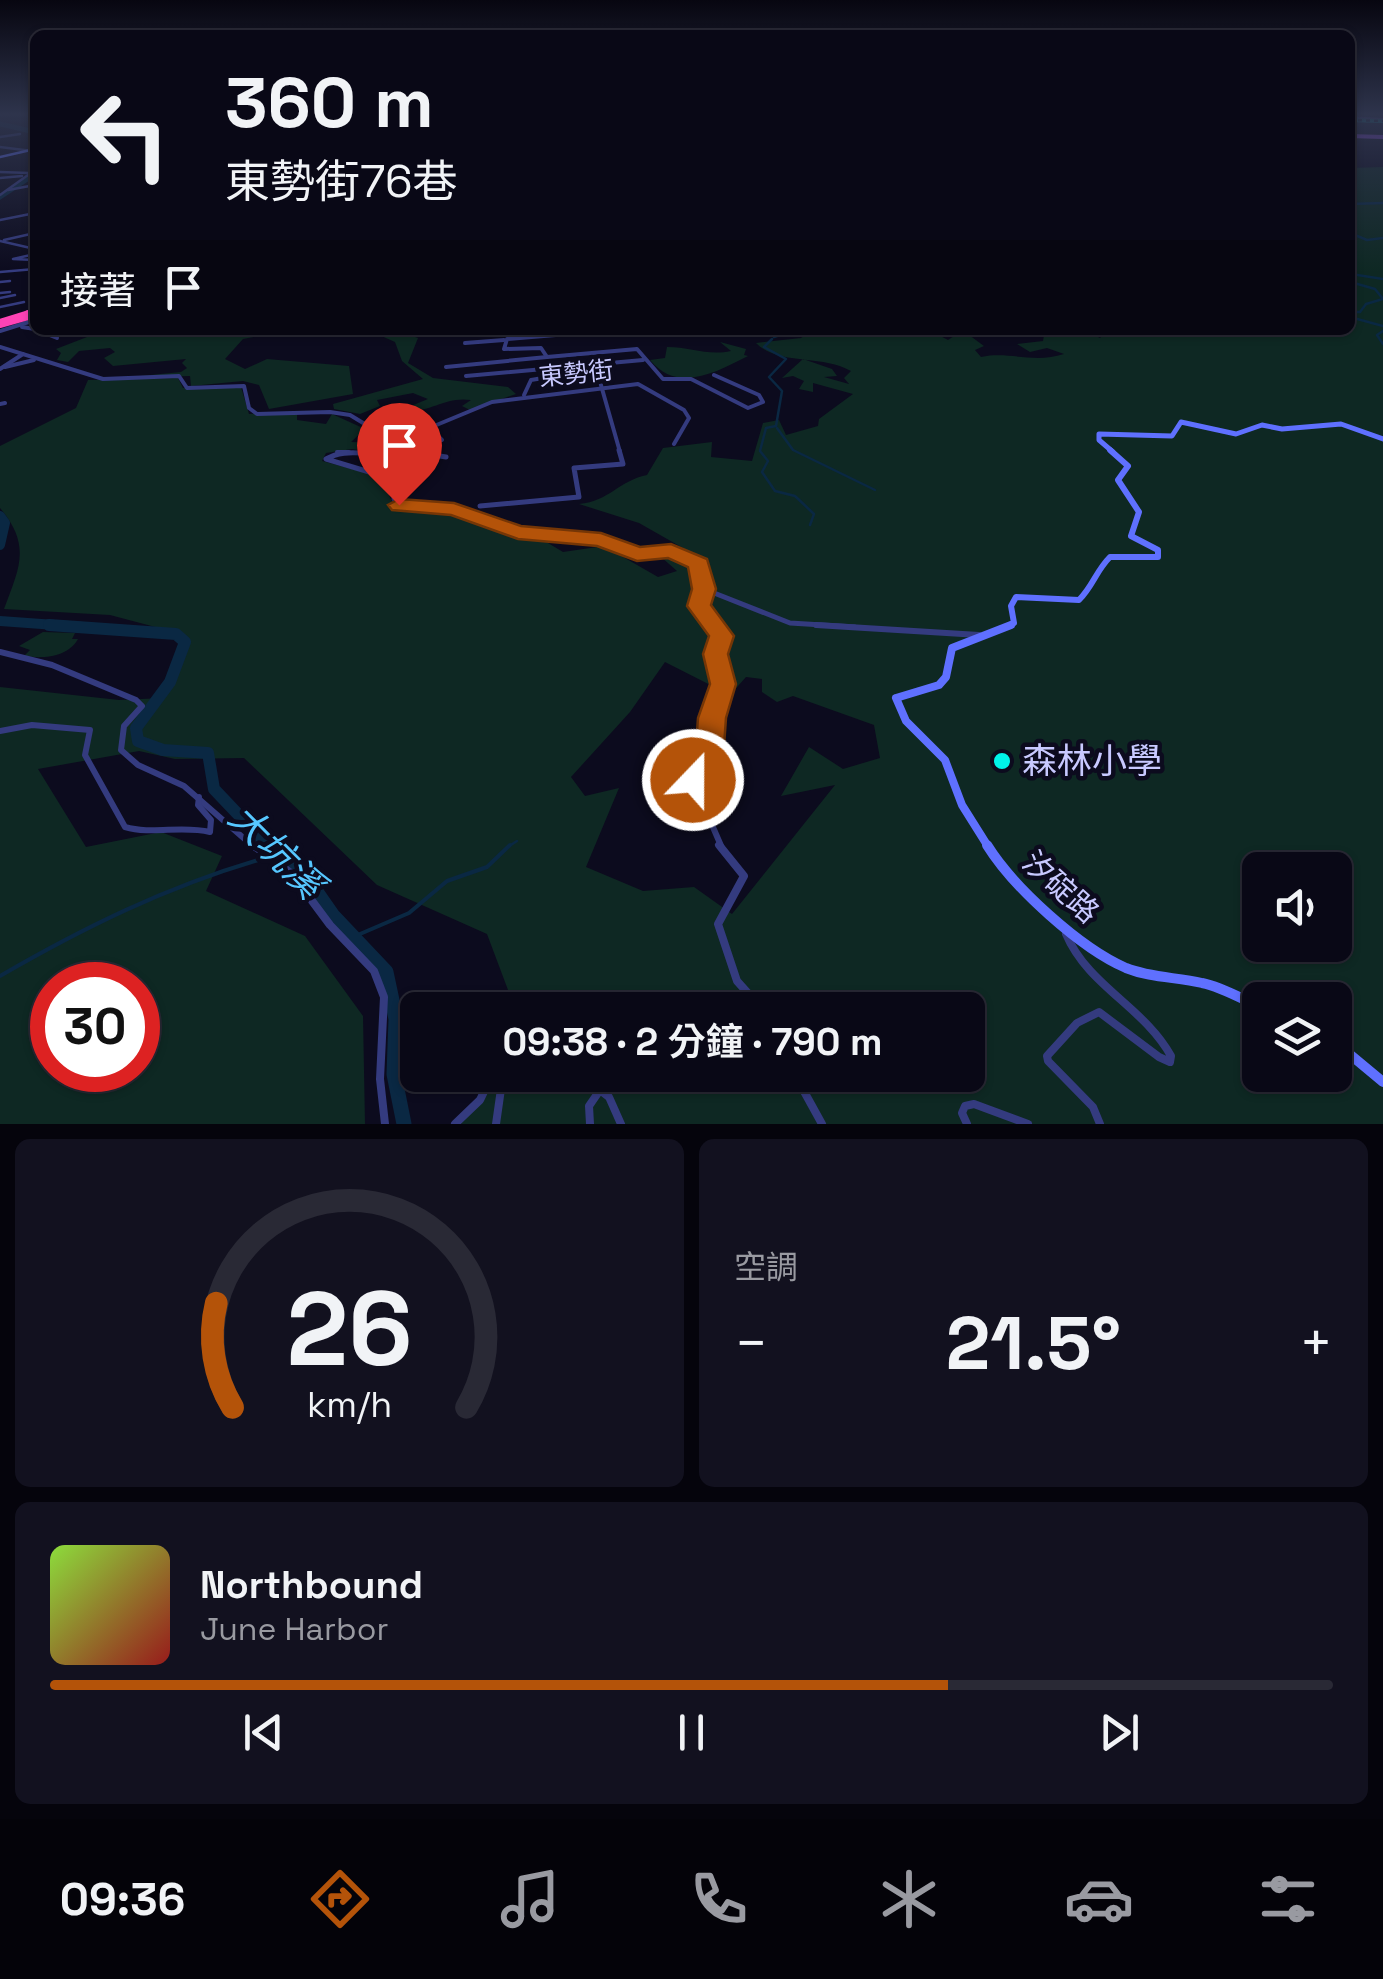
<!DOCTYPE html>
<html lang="zh-TW">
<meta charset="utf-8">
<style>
:root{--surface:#090816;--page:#12111f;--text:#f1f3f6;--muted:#999aa1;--line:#292935;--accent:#b45309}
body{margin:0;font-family:"Space Grotesk","Noto Sans TC",sans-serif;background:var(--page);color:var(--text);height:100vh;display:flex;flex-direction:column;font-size:38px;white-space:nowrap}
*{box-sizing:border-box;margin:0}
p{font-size:32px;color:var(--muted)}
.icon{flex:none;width:55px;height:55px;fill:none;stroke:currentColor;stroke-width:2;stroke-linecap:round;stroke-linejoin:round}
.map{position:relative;height:1124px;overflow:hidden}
.panel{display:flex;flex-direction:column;gap:15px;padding:15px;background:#05040c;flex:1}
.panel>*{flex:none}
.guide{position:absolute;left:30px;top:30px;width:1325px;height:305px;border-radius:15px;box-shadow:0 2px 8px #0004,0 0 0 2px var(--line);background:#090816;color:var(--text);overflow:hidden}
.controls{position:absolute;left:1242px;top:852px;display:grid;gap:20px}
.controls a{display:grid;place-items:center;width:110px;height:110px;border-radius:15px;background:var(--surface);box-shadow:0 2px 8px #0004,0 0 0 2px var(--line);font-size:50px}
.speed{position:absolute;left:30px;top:962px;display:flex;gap:20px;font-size:50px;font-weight:700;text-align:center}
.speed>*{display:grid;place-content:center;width:130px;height:130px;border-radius:50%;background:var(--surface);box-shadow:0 2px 8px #0004,0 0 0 2px var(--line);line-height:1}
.speed .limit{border:15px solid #d22;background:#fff;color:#111}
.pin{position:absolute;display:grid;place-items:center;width:85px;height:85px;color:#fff;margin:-102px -42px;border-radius:50% 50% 50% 0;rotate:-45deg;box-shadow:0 0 10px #0007}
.pin .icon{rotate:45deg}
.me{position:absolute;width:110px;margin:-55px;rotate:22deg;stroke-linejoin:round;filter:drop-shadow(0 0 8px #0008)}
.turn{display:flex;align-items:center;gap:35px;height:210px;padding:0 30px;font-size:45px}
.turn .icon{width:130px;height:130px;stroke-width:2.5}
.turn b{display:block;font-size:70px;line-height:85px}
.then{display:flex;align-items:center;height:95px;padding:0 30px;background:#0003;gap:20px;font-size:38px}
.big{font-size:75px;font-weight:600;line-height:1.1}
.panel .card{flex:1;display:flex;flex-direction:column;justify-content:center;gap:15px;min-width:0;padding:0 35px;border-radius:15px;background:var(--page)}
.panel .dial{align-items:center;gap:0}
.dial svg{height:260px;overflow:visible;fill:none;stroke:var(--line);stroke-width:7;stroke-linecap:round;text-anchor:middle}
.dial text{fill:var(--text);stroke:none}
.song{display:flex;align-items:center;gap:30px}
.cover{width:120px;height:120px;border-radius:15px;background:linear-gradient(135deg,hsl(90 70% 55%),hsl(0 70% 35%))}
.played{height:10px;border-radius:5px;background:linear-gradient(90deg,var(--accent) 70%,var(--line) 70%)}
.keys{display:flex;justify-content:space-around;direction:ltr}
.heat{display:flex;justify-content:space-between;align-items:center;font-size:55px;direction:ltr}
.panel .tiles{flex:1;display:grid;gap:15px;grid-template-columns:1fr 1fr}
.card:last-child{grid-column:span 2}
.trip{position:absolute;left:400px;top:992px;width:585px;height:100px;border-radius:15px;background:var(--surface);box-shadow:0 2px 8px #0004,0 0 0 2px var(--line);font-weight:600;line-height:100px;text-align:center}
.dock{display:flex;height:160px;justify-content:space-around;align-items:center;background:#040309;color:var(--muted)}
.dock .icon{width:70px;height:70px}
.dock .selected{color:var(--accent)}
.dock b{font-size:45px;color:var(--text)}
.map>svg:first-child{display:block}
</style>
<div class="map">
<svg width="1383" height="1124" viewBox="0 0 1383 1124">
<rect width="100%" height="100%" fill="#0c0b1e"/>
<g fill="#0e2823" fill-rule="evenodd">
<path d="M1383 167V1124H461L490 1075H968V1010H507L511 998 487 934 377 885 244 758 175 759 139 751 38 769 86 847 161 832 222 856 206 891 305 936 363 1016 365 1124H0V687L119 700 164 698 186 655 178 633 110 615 4 609C19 568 32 546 0 508V446L76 408 88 380 178 378 183 388 241 387 249 414 297 413V420L326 424 332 414 365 429 351 442 390 443 402 434 431 433 438 440 377 453 352 449 326 453 322 461 386 478 392 484 389 495 395 508 452 512 486 527 538 537 563 552 604 546 658 577 677 571 660 556 683 548 639 523 579 504C610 501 618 481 647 475L663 448 712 442 711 457 752 461 763 423 779 420 786 435 818 426 819 419 853 394 813 383V392L799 389 804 381 793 376 782 378 803 359 832 369 837 376 824 377 849 384 844 378 851 371C822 354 779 366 756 343L801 338 812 330H929L948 340 954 336 945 330H978L969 335 984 346 975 350 981 357C1010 351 1034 364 1064 354L1047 348 1030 352 1017 344 1043 341 1045 330H1084L1100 338 1107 330H1350V168ZM665 662 730 695 746 677 762 679V692L777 702 793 696 874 725 880 758 843 769 809 747 781 796 835 785 732 914 694 887 643 891 586 867 619 788 585 796 571 777 630 712ZM1260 870H1335V945H1260ZM52 985H138V1070H52ZM1260 1000H1335V1075H1260Z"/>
<polygon points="72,330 254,332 264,335 243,339 225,359 245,369 267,359 349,366 353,394 269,409 259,385 243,381 191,386 190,376 120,378 181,372 187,368 182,363 186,359 113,366 104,358 115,352 110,348 79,351 68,362 57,360 61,353 56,349 87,337"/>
<path d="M368 330H395L418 338 408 363 433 378 508 387 516 394 470 410 462 406 471 400C444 396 431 414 399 411L428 399 413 393 377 400 380 406 360 414 334 409 333 404 423 379 402 361 395 342Z"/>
<path d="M720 342 746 349 744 355 748 356C716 372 678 394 650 360L665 358 667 347C690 347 708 356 731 351Z"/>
<path d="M43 632 75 633 72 639H78C68 657 44 659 24 656L30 650 19 646Z"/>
</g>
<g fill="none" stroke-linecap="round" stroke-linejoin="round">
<g stroke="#0a2843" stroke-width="2.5">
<polyline points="1350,204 1383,203"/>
<polyline points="1350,233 1367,240 1383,238"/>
<polyline points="1351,274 1383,279"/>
<polyline points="1350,312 1360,312 1366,304 1383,299 1375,289 1354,283 1351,274"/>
<polyline points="1350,317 1383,326"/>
<polyline points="1383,331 1377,335 1383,344"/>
<polyline points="774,337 795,330"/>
<polyline points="772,339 764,347 786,359 769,377 782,391 776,426 766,428 760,451 768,461 762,472 775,491 795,496 814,514 810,525"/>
<polyline points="777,428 793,450 875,490"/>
<polyline points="506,848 517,841"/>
</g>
<g stroke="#0a2843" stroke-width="4">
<polyline points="353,937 409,913 447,881 487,867 510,845"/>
<path d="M0 976C83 928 166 887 258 860"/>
</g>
<g stroke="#0a2843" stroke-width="5">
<polyline points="0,124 35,132"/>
<polyline points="0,197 35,174"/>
</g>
<g stroke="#0a2843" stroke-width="10">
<polyline points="0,516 5,523 0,545"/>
<polyline points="0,621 83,627"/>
</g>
<polyline stroke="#0a2843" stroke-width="12" points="49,625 176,634 185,642 170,682 136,728 138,741 163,750 208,753 214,789 270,848"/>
<polyline stroke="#0a2843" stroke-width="15" points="267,845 303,873 333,916 386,972 396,1019 394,1074 404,1124"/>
<g stroke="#343b7f" stroke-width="2.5">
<polyline points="0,137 20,134"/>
<polyline points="0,147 32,151"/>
<polyline points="0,172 29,173"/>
<polyline points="0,178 22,176"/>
<polyline points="31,179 35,181"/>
<polyline points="8,190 35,185"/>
<polyline points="0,195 35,170"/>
<polyline points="0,220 35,213"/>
<polyline points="4,240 35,233"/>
<polyline points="0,241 35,249"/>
<polyline points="35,254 13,259 35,260"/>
<polyline points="0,272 35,269"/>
<polyline points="0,282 10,281"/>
<polyline points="0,293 10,292"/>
<polyline points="0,298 15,295"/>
<polyline points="0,307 24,302"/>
</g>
<g stroke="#343b7f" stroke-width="4">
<polyline points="22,327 35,329"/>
<polyline points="37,330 57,338"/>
<polyline points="447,330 495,330"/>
<polyline points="616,330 507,339 504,349 541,348 547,357 637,349 663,379 691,379 748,408 763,402 759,395 714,375"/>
<polyline points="0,331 35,320"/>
<polyline points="465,343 504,340"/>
<polyline points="0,347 103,379 179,376 187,388 244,386 249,408 257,414 330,412 350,415 373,429 422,431 492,402 638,384 684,410 689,418 674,444"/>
<polyline points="595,364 620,452"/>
<polyline points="5,367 34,360"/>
<polyline points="446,367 547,357"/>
<polyline points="0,369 23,354"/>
<polyline points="466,376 643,360"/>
<polyline points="524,395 531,380 555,376 552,368"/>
<polyline points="0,404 5,403"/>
<polyline points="397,449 417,452"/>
<polyline points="337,452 349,452"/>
<polyline points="390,452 442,440 432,430"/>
</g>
<g stroke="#343b7f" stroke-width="5">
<path d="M397 450C372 459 348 446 326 459L396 480 394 499 399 505 454 509 518 533 601 540 637 554 671 551 699 564 704 589"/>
<polyline points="402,450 446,457"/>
<polyline points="480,506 579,497 574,468 623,464 619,450"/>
<polyline points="704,589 699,606 715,627"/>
<polyline points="704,589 790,623 855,627"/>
</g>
<g stroke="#343b7f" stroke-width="6">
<polyline points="713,625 722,636 716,654 723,684 712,717 710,746 690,774 722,848"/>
<polyline points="816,625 979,635"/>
<polyline points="0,652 52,665 136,700 142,706 124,726 121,750 138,765 184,786 255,848"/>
<path d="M0 731 32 725 90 730 85 755 125 827C152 835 181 825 210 832L211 820 198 805 199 797"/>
</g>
<g stroke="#343b7f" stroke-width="8">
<polyline points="253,845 292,874 330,925 374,971 384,997 380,1079 385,1124"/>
<polyline points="719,845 744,876 718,924 737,981 763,1010"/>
<path d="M1066 934C1088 986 1144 1007 1171 1056L1170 1062 1159 1057 1099 1012 1077 1023 1047 1056 1048 1061 1093 1107 1100 1124"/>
<polyline points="795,1075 822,1124"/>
<polyline points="455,1124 480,1100 492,1075"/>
<polyline points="496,1124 503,1075"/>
<polyline points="590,1124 589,1106 600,1090 609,1097 621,1124"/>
<polyline points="967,1124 962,1113 965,1106 974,1104 1028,1124"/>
</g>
<polyline stroke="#5f70ff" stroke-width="2.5" points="0,157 35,149"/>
<polyline stroke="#5f70ff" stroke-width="5" points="1113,452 1099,440 1099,434 1172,436 1181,422 1236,434 1262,425 1282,429 1341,424 1383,439"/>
<path stroke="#5f70ff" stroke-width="6" d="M1006 627 1014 623 1011 606 1016 597 1079 600C1093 586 1096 571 1110 557H1158V550L1131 536 1139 512 1118 480 1128 466 1110 450"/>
<polyline stroke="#5f70ff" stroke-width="8" points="989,848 962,805 945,760 906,721 896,698 939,685 946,677 952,648 1011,625"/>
<g stroke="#5f70ff" stroke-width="10">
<path d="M987 845C1013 887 1080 948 1126 968 1151 978 1177 977 1202 983 1222 987 1242 999 1260 1007"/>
<polyline points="1335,1042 1383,1082"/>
</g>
<g stroke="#a54fff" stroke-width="4">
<polyline points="1350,118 1383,120"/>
<polyline points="1350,136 1383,137"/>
</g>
<polyline stroke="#ff43b6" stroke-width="5" points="27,313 35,311"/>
<polyline stroke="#ff43b6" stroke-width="6" points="0,322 35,311"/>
<defs>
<polyline id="rail" points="1350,120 1383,121"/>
</defs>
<use href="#rail" stroke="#00f3ea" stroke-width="4"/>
<use href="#rail" stroke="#0c0b1e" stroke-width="2.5" stroke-dasharray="4" stroke-linecap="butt"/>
<polyline stroke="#ff43b6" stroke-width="6" points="0,325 35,315"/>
</g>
<linearGradient id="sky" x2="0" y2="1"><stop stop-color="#070610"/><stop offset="0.42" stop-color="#2e344c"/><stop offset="1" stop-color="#2e344c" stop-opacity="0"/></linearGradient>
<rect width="1383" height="272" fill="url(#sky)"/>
<polygon fill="#b45309" stroke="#753606" stroke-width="2.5" points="399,499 454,503 521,526 601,533 640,547 671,544 707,559 716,589 711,605 734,636 728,654 736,684 726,718 724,746 705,775 704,788 683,788 675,774 696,744 698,718 710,684 703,654 709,636 687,606 692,589 688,567 668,558 637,561 597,546 518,539 451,515 392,510 388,505"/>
<circle fill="#00f3ea" stroke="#0c0b1e" stroke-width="4" cx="1002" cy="761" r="10"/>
<g text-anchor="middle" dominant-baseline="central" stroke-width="9" stroke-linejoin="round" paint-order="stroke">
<g font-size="25" fill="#c8c9ff" stroke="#0c0b1e">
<text transform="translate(576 373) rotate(-6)">東勢街</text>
</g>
<g font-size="30" fill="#c8c9ff" stroke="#0c0b1e">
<text transform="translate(1061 887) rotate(42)">汐碇路</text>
</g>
<g font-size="35" fill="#c8c9ff" stroke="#0c0b1e" text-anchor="start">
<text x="1022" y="761">森林小學</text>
</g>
<g font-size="38" font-style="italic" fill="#56c7ff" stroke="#0c0b1e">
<text transform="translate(276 851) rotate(45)">大坑溪</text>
</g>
</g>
</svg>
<div class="controls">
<a><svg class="icon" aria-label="sound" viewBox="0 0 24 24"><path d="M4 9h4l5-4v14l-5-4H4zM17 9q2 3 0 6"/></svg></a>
<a><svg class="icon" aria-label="layers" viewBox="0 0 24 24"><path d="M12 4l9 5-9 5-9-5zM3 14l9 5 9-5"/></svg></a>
</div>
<div class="speed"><div class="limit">30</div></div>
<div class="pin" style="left:399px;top:505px;background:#d93025"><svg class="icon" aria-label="arrive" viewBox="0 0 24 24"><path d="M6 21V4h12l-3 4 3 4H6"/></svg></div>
<svg class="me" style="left:693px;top:780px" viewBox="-20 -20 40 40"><circle r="17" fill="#b45309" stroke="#fff" stroke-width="3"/><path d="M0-11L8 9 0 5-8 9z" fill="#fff"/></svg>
<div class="trip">09:38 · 2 分鐘 · 790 m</div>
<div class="guide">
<div class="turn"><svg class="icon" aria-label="left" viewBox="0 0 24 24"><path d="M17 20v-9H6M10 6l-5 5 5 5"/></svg><div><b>360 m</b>東勢街76巷</div></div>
<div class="then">接著<svg class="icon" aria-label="arrive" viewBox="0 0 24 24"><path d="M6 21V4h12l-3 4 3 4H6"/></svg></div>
</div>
</div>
<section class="panel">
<div class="tiles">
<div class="card dial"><svg viewBox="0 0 100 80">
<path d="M14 69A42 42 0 1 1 86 69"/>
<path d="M14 69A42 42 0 0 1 9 37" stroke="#b45309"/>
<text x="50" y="56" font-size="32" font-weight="700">26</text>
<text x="50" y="72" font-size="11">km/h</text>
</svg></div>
<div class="card"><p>空調</p>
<div class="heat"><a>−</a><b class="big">21.5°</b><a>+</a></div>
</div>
<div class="card">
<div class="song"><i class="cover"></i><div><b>Northbound</b><p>June Harbor</p></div></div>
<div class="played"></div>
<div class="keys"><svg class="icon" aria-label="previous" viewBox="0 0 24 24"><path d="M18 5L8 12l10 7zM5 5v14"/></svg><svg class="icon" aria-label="pause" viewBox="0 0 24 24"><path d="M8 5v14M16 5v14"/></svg><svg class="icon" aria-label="next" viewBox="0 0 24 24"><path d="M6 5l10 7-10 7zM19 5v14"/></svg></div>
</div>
</div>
</section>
<nav class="dock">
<b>09:36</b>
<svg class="icon selected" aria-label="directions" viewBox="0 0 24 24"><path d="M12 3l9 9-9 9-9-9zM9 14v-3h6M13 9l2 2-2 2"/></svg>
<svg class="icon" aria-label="music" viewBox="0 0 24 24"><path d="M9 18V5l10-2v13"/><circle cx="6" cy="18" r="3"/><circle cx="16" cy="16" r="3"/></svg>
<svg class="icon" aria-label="phone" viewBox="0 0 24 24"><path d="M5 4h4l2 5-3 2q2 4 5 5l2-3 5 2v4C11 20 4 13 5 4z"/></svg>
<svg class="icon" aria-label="climate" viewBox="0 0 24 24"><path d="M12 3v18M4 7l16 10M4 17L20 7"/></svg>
<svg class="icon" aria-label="car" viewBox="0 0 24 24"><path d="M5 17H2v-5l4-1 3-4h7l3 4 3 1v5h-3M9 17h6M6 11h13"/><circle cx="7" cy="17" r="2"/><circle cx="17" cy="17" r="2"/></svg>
<svg class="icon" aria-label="filters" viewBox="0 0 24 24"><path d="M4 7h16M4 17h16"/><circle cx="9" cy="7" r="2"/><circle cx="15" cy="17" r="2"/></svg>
</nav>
